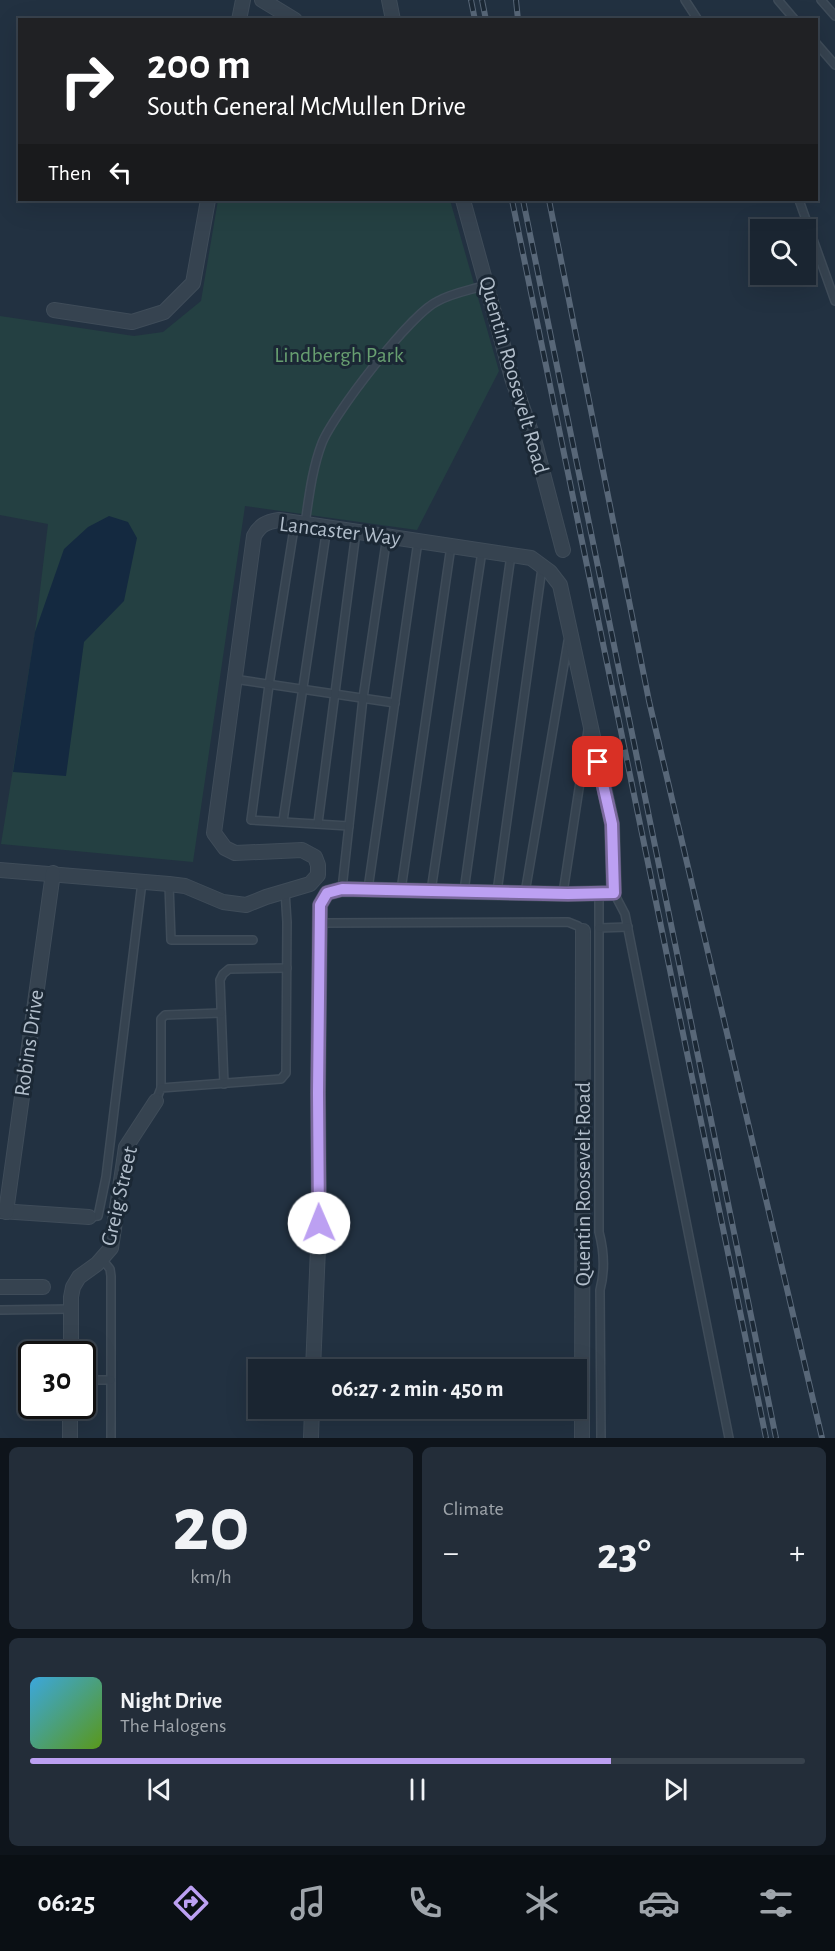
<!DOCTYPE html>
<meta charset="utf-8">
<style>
:root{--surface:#1a2531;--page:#232d39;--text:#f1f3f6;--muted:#9fa5ab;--line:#38424d;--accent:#bca0f2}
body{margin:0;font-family:"Alegreya Sans",sans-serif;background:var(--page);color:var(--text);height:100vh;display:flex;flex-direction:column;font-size:22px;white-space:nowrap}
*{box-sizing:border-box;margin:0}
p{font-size:20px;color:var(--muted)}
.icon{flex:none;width:33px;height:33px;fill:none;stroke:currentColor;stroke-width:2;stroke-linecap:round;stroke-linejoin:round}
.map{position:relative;height:1438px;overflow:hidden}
.side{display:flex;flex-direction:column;gap:9px;padding:9px;background:#0e141b;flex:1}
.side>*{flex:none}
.banner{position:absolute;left:18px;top:18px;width:800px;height:183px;border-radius:0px;box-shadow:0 6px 24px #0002,0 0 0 2px var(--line);background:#202124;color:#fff;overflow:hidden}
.controls{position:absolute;left:750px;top:219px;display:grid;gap:12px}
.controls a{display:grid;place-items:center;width:66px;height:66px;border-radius:0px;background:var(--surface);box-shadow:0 6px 24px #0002,0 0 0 2px var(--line);font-size:30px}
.speed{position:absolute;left:18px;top:1341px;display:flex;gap:12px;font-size:30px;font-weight:700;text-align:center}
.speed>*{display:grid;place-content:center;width:78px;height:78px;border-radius:50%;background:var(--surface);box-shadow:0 6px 24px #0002,0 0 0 2px var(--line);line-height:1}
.speed .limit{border:3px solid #111;border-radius:9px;background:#fff;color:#111}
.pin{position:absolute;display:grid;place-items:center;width:51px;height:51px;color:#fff;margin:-26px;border-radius:12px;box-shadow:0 3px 9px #0006}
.me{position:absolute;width:66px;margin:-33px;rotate:359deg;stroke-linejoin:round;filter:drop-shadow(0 0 4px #0008)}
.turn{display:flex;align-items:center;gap:21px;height:126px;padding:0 30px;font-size:27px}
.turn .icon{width:78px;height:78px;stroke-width:2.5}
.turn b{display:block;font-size:42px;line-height:51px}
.then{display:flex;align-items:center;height:57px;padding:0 30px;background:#0003;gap:12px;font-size:22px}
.big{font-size:45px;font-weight:700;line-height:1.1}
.side .tile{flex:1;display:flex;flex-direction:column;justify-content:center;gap:9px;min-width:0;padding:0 21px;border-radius:9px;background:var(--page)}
.side .dial{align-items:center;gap:0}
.dial b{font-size:78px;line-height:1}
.song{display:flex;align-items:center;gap:18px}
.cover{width:72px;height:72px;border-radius:9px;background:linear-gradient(135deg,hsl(200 70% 55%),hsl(90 70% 35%))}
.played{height:6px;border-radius:3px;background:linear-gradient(90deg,var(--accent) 75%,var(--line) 75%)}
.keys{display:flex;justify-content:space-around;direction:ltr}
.heat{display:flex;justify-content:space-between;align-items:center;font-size:33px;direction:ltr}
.side .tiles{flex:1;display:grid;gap:9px;grid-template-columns:1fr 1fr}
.tile:last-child{grid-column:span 2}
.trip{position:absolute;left:248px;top:1359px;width:339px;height:60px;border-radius:0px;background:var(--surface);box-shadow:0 6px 24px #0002,0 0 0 2px var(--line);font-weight:700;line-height:60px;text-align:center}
.dock{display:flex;height:96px;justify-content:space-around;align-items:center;background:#0a0f14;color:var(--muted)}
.dock .icon{width:42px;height:42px}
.dock .current{color:var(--accent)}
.dock b{font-size:27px;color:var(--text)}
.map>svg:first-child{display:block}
</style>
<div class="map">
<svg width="835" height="1438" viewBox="0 0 835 1438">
<rect width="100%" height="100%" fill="#223141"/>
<polygon fill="#244042" points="218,200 450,200 499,371 417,530 245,506 193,862 1,844 35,632 48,524 0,515 0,316 134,336 163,332 201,301"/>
<polygon fill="#142940" points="109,516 128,522 137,538 124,601 84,642 66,776 13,772 35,632 64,549 88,527"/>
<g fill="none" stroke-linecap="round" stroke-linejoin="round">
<defs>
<g id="lane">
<polyline points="685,0 698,20"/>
<polyline points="778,0 795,20"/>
<polyline points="821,0 835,16"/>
<polyline points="816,43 835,65"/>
<polyline points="799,200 835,301"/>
<polyline points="295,522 269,685 251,820 349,826"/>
<path d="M305 524C309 497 312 469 322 443 333 415 411 313 438 301 452 293 471 290 486 285"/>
<polyline points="234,679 395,703"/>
<polyline points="283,821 327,527"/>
<polyline points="318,823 356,532"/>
<polyline points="169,884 171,940 253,940"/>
<polyline points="342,889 363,698 387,536"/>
<polyline points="368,889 418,541"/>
<polyline points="401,890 451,546"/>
<polyline points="431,891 482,551"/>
<polyline points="464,891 511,555"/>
<polyline points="497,892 542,568"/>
<polyline points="525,893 568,641"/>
<polyline points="563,893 588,730"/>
<path d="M599 893V1232C604 1251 605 1271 600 1290L601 1438"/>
<polyline points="614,893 625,914 729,1438"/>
<polyline points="320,923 568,922 578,926 583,931"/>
<polyline points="599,928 628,927"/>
<polyline points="224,1084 220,980 223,974 229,969 287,968"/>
<polyline points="161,1088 161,1019 165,1015 221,1013"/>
<polyline points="156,1101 161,1088 281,1079 286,1073 287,922 285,891"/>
<polyline points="89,1217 98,1216 106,1177 142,882"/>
<polyline points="102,1259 110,1269 111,1276 111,1438"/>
<polyline points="0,1310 71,1309"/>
<polyline points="82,1380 111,1380"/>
</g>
<g id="street">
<polyline points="262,0 295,20"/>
<polyline points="389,0 393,20"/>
<polyline points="239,20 243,0"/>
<polyline points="463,200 512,378 535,443 563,550"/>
<polyline points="54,310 132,322 164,312 193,283 208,200"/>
<path d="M0 870 169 884 185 886 223 902 246 905 266 897 310 884 318 875V865L315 857 302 850 235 853 225 848 214 833 254 536C260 525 266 522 279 520L531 558 550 572 560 585 612 824 614 893 568 894 342 889 327 893 320 905 318 1093 319 1223 313 1370"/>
<polyline points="0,1211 89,1217"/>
<polyline points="6,1212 53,873"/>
<polyline points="0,1287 43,1287"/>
<polyline points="71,1354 71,1297 73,1287 79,1277 97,1264 111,1248 126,1147 156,1101"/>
<polyline points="70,1438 70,1406"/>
<polyline points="311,1438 312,1408"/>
<polyline points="582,1438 583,931"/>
</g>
</defs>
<use href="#lane" stroke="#3f4c59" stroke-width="10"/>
<use href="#street" stroke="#3f4c59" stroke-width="16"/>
<use href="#lane" stroke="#364350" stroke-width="7"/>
<use href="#street" stroke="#364350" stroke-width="14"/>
<defs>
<g id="rail">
<polyline points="471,0 475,20"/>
<polyline points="482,0 486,20"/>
<polyline points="516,0 518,20"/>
<polyline points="512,200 766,1438"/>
<polyline points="523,200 776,1438"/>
<polyline points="549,200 649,701 822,1438"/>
</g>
</defs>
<use href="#rail" stroke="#586778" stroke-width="6"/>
<use href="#rail" stroke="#1b2835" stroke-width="4" stroke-dasharray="11" stroke-linecap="butt"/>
</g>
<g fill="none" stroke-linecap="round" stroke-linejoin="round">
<defs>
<polyline id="route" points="319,1223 318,1093 320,905 327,893 342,889 568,894 614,893 612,824 598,762"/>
</defs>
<use href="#route" stroke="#7a689d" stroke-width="15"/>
<use href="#route" stroke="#bca0f2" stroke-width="10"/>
</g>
<g text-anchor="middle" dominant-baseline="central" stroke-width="6" stroke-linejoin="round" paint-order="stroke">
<g font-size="22" fill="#679e70" stroke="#1b2835">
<text x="339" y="355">Lindbergh Park</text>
</g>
<g font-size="22" fill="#b2becb" stroke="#1b2835">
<text transform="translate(514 375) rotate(74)">Quentin Roosevelt Road</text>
<text transform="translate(340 531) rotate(7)">Lancaster Way</text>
<text transform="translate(29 1043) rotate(-82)">Robins Drive</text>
<text transform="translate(583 1184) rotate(-90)">Quentin Roosevelt Road</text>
<text transform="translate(119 1196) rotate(-77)">Greig Street</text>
</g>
</g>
</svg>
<div class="controls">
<a><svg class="icon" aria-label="search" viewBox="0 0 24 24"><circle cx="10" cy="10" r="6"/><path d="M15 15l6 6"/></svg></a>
</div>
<div class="speed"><div class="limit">30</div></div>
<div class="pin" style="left:598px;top:762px;background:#d93025"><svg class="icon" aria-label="arrive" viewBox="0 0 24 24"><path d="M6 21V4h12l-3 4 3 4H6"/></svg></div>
<svg class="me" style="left:319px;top:1223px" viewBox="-20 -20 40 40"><circle r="19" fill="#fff"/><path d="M0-13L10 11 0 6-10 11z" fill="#bca0f2"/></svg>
<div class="trip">06:27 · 2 min · 450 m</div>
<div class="banner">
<div class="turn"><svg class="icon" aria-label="right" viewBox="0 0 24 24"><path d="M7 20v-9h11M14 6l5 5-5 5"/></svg><div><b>200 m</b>South General McMullen Drive</div></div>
<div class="then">Then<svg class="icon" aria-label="left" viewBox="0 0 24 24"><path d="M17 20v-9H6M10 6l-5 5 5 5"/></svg></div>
</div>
</div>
<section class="side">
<div class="tiles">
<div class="tile dial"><b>20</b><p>km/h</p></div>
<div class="tile"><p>Climate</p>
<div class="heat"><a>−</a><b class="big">23°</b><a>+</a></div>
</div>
<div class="tile">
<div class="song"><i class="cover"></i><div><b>Night Drive</b><p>The Halogens</p></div></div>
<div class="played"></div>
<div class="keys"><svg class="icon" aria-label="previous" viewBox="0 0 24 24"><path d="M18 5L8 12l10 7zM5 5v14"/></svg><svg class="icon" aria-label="pause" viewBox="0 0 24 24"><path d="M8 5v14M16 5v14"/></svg><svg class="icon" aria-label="next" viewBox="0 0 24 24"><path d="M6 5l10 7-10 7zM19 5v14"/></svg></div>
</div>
</div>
</section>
<nav class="dock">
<b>06:25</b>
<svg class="icon current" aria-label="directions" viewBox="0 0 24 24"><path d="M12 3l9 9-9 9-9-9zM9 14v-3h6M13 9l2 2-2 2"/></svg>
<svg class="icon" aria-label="music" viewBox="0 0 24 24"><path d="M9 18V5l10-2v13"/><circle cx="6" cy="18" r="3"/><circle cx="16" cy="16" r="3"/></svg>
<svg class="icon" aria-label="phone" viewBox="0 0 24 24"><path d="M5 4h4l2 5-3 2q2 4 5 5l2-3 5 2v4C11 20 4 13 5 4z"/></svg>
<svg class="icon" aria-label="climate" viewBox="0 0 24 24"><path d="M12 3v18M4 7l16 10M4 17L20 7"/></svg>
<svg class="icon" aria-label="car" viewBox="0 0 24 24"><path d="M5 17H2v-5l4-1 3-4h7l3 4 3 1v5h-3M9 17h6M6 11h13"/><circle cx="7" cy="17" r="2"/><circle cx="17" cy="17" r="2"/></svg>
<svg class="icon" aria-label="filters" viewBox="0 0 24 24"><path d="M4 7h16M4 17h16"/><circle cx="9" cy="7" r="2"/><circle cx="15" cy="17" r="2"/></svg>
</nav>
